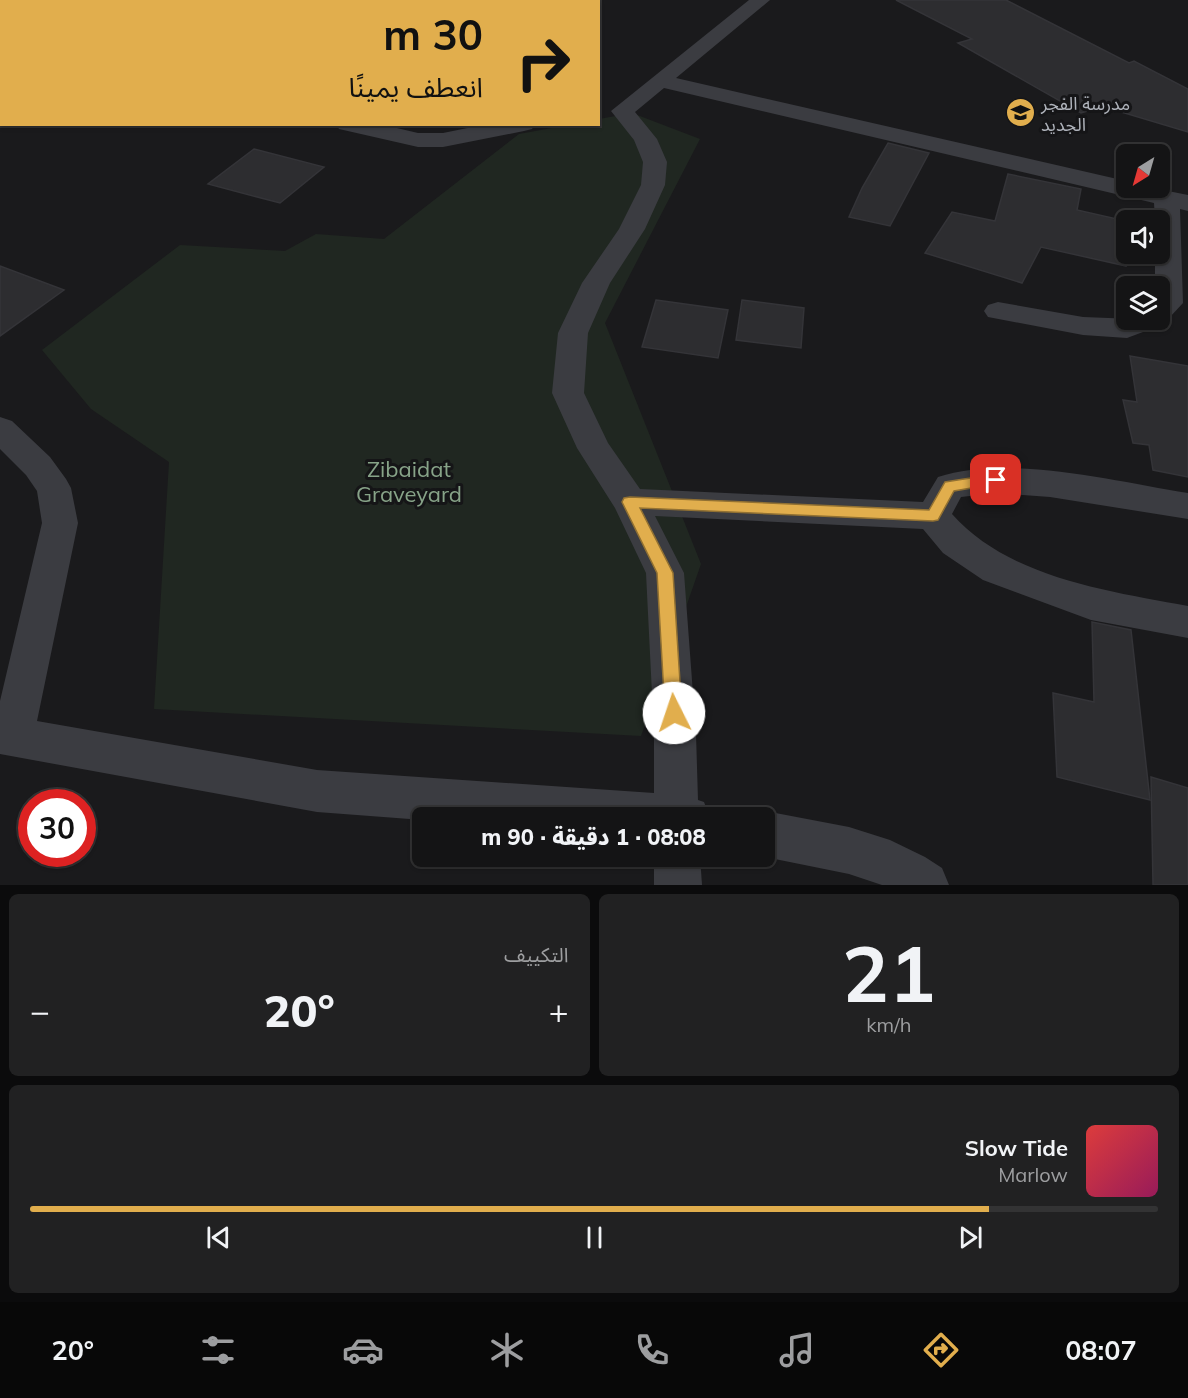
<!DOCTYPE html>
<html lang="ar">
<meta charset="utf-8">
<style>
:root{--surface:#141415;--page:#212122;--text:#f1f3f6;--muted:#9d9ea0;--line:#333334;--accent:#e1ae4d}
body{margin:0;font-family:Mulish,"Noto Sans Arabic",sans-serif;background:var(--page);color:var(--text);direction:rtl;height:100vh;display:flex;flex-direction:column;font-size:22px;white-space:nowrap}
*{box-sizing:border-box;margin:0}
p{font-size:20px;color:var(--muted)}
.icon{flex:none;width:33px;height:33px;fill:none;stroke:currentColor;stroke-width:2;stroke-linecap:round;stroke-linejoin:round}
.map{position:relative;height:885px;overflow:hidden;direction:ltr}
.drawer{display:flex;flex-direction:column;gap:9px;padding:9px;background:#0b0b0c;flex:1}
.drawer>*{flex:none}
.guide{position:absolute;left:0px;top:0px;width:600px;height:126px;box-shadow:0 2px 4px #0004,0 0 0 2px var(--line);direction:rtl;background:#e1ae4d;color:#111;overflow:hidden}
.needle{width:39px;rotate:217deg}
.fabs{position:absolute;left:1116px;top:144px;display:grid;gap:12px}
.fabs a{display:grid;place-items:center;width:54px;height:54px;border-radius:9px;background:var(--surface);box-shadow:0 2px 4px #0004,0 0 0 2px var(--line);font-size:30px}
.speed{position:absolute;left:18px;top:789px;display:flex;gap:12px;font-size:30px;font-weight:700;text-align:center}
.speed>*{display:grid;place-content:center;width:78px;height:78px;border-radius:50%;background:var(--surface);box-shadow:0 2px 4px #0004,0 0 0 2px var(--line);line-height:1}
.speed .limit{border:9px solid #d22;background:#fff;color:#111}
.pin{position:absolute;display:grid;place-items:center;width:51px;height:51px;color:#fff;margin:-26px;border-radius:12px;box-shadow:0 3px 9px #0006}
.me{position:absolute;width:66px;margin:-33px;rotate:356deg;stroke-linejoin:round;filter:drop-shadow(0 0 4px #0008)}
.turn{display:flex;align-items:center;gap:21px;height:126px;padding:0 18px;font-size:27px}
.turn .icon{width:78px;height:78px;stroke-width:2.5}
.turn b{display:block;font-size:42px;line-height:51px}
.big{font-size:45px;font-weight:800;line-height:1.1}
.drawer .tile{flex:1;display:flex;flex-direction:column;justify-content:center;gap:9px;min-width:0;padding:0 21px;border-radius:9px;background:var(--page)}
.drawer .dial{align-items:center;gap:0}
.dial b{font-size:78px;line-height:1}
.song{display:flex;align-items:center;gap:18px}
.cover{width:72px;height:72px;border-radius:9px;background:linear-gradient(135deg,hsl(0 70% 55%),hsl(330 70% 35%))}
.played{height:6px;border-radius:3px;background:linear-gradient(90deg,var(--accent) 85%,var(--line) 85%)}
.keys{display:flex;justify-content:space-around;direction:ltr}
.heat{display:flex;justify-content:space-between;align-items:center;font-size:33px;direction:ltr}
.drawer .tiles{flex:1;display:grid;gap:9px;grid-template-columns:1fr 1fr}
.tile:last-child{grid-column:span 2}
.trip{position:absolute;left:412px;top:807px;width:363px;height:60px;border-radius:9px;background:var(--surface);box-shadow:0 2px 4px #0004,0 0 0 2px var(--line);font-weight:800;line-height:60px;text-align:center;direction:rtl}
.tabs{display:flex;height:96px;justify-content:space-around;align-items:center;background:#080808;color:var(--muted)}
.tabs .icon{width:42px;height:42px}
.tabs .active{color:var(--accent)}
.tabs b{font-size:27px;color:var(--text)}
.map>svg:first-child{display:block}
</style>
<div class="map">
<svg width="1188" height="885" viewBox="0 0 1188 885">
<rect width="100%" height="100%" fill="#1a1a1c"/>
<polygon fill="#202721" points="632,113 700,139 605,323 701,564 641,736 154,709 169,462 91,409 42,350 180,245 285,251 316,234 384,239 519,134 568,125 598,124 599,119"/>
<g fill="#2d2d30" stroke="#343438" stroke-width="1.5">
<polygon points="896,0 1006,0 1129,63 1134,61 1188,89 1188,132 1118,111 1114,112 1104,106 1081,113 958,43 972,39"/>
<polygon points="888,143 929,153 890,226 849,217 862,188"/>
<polygon points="254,149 324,167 280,203 208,184"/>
<polygon points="1008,174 1081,189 1077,210 1126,221 1126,266 1041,247 1022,283 925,253 952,212 995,221"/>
<polygon points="0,266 64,290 0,336"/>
<polygon points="656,300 728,310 718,358 642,347"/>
<polygon points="742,300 804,308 801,348 736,340"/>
<polygon points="1130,356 1188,366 1188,477 1153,470 1149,445 1133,443 1123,400 1137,402"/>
<polygon points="1092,622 1131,630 1150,800 1057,777 1053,693 1094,702"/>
<polygon points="1151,777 1188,788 1188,885 1153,885"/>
</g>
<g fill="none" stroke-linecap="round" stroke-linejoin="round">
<g fill="#3b3c41" fill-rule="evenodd">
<polygon points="2,0 22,0 2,3"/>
<polygon points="195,0 215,0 194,2"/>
<polygon points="545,0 564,0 544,2"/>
<path d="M749 0H770L676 78 1126 181V188H1153L1188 195V211L1180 209 1183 303 1170 317 1163 319 1159 326 1127 338 1083 335 988 317 984 311 988 305 998 302 1083 317 1160 320V286H1155V254H1160V220H1155L1154 203 664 88 635 112 657 139 667 162 665 185 645 229 610 283 588 333 584 393 608 443 640 489 923 502 938 477C1011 454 1113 481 1188 493V519L1050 497 996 493 961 497 952 514C1009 578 1108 591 1188 606V638L1091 620 983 580 943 553 923 529 655 516 684 573 696 734 698 800 704 802 710 818H423V820L317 812 0 754V701L42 523 37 491 26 475 0 449V417L12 421 50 457 66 479 71 488 78 523 37 721 317 770 654 793V734L646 573 615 508 577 448 552 393 558 333 582 283 619 229 641 185 643 162 634 140 611 111Z"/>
<polygon points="2,112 2,124 9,124 0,127"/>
<polygon points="336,124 380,124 418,133 443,133 487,124 535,124 532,129 524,131 443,147 418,147 339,129"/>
<polygon points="765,811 849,827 890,840 925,857 942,868 949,885 882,885 849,874 765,857 765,818 750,818"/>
<polygon points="654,856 700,856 702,885 654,885"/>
</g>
</g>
<polygon fill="#e1ae4d" stroke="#927132" stroke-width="1.5" points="996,474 1001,476 1003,480 1001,483 954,491 938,520 933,521 640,508 673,573 682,713 680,719 674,721 668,719 665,713 657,573 622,502 624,498 630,497 929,510 945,482"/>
<defs>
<symbol id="school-disc" viewBox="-11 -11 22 22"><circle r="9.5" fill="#e1ae4d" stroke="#151517"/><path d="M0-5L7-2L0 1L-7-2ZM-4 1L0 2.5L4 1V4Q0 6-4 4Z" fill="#111"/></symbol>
</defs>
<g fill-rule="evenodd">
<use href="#school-disc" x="1004" y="96" width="33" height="33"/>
</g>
<g text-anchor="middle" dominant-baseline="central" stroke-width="6" stroke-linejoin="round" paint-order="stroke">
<g font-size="18" fill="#aeb2ba" stroke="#151517" text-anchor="start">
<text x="1041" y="103">مدرسة الفجر<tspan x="1041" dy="21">الجديد</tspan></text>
</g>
<g font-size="22" fill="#87a388" stroke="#151517">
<text x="409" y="469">Zibaidat<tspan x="409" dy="25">Graveyard</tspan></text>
</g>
</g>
</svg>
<div class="fabs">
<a><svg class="needle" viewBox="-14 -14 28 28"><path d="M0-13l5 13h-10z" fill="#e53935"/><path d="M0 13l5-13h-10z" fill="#9d9ea0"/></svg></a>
<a><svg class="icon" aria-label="sound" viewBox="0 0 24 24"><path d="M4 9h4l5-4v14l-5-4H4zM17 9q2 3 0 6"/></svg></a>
<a><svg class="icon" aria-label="layers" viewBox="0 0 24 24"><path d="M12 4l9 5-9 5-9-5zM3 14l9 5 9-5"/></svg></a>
</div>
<div class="speed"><div class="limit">30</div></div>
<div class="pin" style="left:996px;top:480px;background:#d93025"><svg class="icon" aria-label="arrive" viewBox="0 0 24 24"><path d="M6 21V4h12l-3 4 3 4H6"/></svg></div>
<svg class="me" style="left:674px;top:713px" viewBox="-20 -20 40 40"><circle r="19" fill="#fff"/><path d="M0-13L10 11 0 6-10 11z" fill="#e1ae4d"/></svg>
<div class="trip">08:08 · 1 دقيقة · 90 m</div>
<div class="guide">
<div class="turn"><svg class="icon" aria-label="right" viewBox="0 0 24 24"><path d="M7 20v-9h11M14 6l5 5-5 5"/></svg><div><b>30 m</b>انعطف يمينًا</div></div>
</div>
</div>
<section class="drawer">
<div class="tiles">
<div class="tile dial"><b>21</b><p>km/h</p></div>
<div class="tile"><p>التكييف</p>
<div class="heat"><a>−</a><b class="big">20°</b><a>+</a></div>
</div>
<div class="tile">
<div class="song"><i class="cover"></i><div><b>Slow Tide</b><p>Marlow</p></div></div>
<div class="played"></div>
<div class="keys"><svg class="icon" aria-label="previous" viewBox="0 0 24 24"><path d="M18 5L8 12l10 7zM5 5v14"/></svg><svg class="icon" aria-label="pause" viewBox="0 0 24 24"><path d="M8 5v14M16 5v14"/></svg><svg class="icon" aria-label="next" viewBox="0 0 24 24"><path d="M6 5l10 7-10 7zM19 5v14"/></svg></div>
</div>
</div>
</section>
<nav class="tabs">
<b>08:07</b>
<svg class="icon active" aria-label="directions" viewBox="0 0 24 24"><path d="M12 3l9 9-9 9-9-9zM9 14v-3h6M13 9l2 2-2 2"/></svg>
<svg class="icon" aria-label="music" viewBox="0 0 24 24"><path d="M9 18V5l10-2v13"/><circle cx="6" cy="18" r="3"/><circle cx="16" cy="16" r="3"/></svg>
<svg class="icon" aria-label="phone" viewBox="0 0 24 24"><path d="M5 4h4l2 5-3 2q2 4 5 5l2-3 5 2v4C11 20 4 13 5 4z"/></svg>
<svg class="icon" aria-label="climate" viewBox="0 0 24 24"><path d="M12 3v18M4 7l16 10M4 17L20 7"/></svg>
<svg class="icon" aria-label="car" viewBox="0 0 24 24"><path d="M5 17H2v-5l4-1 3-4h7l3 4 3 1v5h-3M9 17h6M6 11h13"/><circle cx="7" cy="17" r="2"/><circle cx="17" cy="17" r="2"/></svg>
<svg class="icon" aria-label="filters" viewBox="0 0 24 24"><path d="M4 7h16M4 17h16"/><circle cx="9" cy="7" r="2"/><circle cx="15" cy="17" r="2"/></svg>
<b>20°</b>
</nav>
